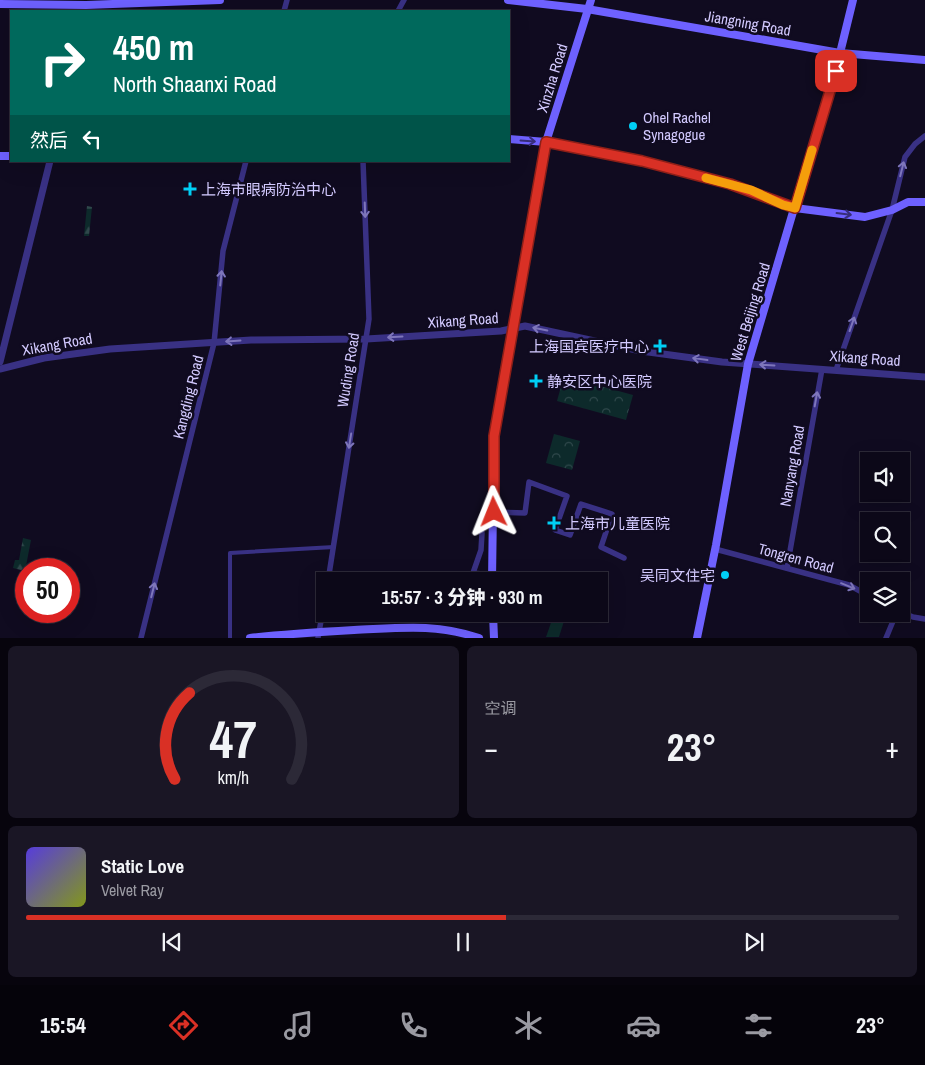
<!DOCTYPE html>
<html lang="zh">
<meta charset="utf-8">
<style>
:root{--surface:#0c0818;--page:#1a1625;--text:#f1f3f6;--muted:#9a9aa2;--line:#2c2937;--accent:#d93025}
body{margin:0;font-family:"Archivo Narrow","Noto Sans SC",sans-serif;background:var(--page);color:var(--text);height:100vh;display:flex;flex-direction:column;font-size:19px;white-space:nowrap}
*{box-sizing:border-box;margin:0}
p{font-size:16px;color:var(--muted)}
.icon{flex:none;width:28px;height:28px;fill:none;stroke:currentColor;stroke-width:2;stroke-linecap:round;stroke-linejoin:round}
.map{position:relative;height:638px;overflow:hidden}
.side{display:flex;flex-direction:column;gap:8px;padding:8px;background:#07040d;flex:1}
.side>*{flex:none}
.top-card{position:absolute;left:10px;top:10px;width:500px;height:152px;border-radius:0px;box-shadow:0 5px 20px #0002,0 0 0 1px var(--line);background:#00695c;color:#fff;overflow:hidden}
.controls{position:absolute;left:860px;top:452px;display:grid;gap:10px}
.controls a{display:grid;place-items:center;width:50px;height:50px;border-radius:0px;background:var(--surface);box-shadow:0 5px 20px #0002,0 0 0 1px var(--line);font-size:25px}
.speed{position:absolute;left:15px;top:558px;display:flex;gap:10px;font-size:25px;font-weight:700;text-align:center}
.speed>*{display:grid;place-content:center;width:65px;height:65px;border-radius:50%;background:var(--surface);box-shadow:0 5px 20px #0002,0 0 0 1px var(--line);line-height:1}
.speed .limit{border:8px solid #d22;background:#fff;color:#111}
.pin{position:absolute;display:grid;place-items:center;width:42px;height:42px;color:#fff;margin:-21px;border-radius:10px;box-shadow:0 2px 8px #0006}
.me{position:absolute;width:55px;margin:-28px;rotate:358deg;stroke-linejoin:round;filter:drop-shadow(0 0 4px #0008)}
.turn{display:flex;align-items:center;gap:18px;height:105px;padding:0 20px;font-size:22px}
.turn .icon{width:65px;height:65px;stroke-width:2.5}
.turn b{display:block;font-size:35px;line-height:42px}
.then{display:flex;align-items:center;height:48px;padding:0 20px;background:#0003;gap:10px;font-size:19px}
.big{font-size:38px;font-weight:800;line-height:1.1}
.side .card{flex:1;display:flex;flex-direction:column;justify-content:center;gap:8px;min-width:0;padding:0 18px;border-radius:8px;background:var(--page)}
.side .dial{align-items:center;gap:0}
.dial svg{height:130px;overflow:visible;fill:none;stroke:var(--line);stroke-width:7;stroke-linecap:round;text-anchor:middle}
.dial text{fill:var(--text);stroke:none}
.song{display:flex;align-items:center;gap:15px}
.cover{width:60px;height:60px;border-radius:8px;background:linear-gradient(135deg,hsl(250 70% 55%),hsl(70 70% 35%))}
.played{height:5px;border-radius:2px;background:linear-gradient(90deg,var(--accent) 55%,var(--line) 55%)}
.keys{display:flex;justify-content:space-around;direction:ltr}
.heat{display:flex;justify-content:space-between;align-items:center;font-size:28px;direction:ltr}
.side .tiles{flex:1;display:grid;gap:8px;grid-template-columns:1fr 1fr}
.card:last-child{grid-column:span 2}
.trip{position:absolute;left:316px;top:572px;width:292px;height:50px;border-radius:0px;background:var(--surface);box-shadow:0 5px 20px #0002,0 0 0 1px var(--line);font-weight:800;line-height:50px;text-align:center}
.menu{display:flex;height:80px;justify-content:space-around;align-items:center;background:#05030a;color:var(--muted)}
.menu .icon{width:35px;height:35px}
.menu .current{color:var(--accent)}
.menu b{font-size:22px;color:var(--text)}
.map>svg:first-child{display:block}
</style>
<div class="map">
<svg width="925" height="638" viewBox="0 0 925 638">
<defs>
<pattern id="forest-firs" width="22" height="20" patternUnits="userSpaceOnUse" patternTransform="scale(1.25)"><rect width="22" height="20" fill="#0d2a2b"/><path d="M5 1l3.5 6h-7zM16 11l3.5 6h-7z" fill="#2f484b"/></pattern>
<pattern id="park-crowns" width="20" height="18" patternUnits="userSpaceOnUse" patternTransform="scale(1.25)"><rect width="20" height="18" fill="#0d2a2b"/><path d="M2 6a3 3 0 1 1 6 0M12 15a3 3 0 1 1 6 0" fill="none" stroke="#2f484b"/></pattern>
</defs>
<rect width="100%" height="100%" fill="#100b20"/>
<g fill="url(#forest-firs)">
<polygon points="87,206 92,207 89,236 84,236"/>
<polygon points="23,538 31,540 25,571 13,568 15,560 19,560"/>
</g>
<g fill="url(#park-crowns)">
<polygon points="564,376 633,395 626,420 557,401"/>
<polygon points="554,434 580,441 572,470 546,463"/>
</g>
<polygon fill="#0d2a2b" points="554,614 565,618 559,637 546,637"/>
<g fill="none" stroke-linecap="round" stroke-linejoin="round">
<polyline stroke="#393184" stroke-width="4" points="230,638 230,553 334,547"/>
<g stroke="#393184" stroke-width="5.5">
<polyline points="284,11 287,0"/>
<polyline points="398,11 404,0"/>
<polyline points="836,370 892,210 905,157 915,144 925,136"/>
<polyline points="495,512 525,513 529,482 567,496 555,530 570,535 581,504 612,514 601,547 624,558"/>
<polyline points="482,533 481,550 473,573 492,575"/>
<polyline points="715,549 849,585 869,596"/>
<polyline points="787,568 822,369"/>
<polyline points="328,581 369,319 363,161"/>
<polyline points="467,581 473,573"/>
<polyline points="901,612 913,617 925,619"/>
<polyline points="141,638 214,343 223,251 246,161"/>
<polyline points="318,638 325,598"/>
<polyline points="886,638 896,614"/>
</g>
<g stroke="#393184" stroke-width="7">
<polyline points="0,362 50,161"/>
<polyline points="0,369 44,358 110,349 251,340 366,339 501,331 525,326 641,351 722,362 925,377"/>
</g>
<g stroke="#6e61ff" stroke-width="8">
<polyline points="508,0 587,9 840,53 925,60"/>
<polyline points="0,4 86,5 220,0"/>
<polyline points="509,139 546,142 642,161 731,184 751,190 783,205 795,208 865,217 892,210 908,202 925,202"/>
<polyline points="0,156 11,156"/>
<polyline points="492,581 494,435 546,142 591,0"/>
<polyline points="493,614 494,638"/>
<path d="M250 638C285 634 319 632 354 630 399 628 435 623 479 638"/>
<polyline points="697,638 716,545 748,364 840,53 853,0"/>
</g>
</g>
<defs><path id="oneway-shaft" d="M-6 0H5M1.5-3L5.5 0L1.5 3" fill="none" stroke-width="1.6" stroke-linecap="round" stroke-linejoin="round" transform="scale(1.25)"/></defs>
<g stroke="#362d79">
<use href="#oneway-shaft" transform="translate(528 141) rotate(4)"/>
<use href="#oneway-shaft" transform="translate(844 214) rotate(7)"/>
</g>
<g stroke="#7e76bb">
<use href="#oneway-shaft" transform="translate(902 169) rotate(-76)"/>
<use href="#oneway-shaft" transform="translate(365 210) rotate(88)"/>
<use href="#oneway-shaft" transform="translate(221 278) rotate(-84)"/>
<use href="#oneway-shaft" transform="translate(852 324) rotate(-71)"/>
<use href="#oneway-shaft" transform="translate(540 329) rotate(-168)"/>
<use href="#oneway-shaft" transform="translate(395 337) rotate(177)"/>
<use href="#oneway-shaft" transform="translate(233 341) rotate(176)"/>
<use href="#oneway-shaft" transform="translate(700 359) rotate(-172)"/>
<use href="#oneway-shaft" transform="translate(767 365) rotate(-176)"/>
<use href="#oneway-shaft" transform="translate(816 399) rotate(-80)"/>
<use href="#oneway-shaft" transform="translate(350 441) rotate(99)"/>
<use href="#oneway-shaft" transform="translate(848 586) rotate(22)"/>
<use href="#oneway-shaft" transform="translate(153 590) rotate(-76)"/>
</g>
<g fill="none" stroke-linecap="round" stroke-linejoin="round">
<defs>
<polyline id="route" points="494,512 494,436 546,142 642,161 730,184 795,208 836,71"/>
</defs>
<use href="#route" stroke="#8d1f18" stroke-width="12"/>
<use href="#route" stroke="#d93025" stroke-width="9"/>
<polyline stroke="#f59e0b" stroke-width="9" points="706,178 751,190 783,205 795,208 812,150"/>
</g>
<g fill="#00cff5" stroke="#100b20" stroke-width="2">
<circle cx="633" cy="126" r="5"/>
<path d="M187.5 181.5h5v5h5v5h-5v5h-5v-5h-5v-5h5z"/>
<path d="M657.5 338.5h5v5h5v5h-5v5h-5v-5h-5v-5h5z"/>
<path d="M533.5 373.5h5v5h5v5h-5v5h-5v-5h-5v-5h5z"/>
<path d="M551.5 515.5h5v5h5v5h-5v5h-5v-5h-5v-5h5z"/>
<circle cx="725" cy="575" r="5"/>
</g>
<g text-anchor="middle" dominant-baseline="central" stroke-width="5" stroke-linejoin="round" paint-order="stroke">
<g font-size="15" fill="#d3caff" stroke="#100b20">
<text transform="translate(748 23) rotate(10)">Jiangning Road</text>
<text transform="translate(552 78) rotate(-73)">Xinzha Road</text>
<text transform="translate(750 312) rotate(-73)">West Beijing Road</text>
<text transform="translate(463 320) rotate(-4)">Xikang Road</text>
<text transform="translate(57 344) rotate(-10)">Xikang Road</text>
<text transform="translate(865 358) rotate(4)">Xikang Road</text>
<text transform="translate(348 370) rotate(-81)">Wuding Road</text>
<text transform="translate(188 397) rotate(-76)">Kangding Road</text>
<text transform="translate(792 466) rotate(-80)">Nanyang Road</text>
<text transform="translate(796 558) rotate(15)">Tongren Road</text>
</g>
<g font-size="15" fill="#d3caff" stroke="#100b20" text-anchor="start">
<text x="643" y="117">Ohel Rachel<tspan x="643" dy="17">Synagogue</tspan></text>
<text x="201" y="189">上海市眼病防治中心</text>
<text x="649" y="346" text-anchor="end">上海国宾医疗中心</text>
<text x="547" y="381">静安区中心医院</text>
<text x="565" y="523">上海市儿童医院</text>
<text x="715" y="575" text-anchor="end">吴同文住宅</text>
</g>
</g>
</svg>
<div class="controls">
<a><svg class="icon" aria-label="sound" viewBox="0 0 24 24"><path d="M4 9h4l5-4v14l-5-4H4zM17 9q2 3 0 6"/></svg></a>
<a><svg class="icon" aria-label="search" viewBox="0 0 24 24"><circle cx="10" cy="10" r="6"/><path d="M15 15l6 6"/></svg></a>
<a><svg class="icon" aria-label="layers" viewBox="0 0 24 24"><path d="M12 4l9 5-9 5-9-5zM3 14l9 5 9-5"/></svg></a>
</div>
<div class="speed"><div class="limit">50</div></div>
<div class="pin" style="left:836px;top:71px;background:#d93025"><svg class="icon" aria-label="arrive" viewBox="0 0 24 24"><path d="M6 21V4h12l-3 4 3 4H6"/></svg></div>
<svg class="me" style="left:494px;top:512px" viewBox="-20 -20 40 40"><path d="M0-17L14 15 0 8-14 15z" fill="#d93025" stroke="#fff" stroke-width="4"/></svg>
<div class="trip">15:57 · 3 分钟 · 930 m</div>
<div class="top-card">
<div class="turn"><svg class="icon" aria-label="right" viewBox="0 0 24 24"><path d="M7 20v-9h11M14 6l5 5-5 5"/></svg><div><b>450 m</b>North Shaanxi Road</div></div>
<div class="then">然后<svg class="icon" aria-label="left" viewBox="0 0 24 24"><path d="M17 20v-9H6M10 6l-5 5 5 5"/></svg></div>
</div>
</div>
<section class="side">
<div class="tiles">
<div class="card dial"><svg viewBox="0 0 100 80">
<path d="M14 69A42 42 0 1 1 86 69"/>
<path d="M14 69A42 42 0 0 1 23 16" stroke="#d93025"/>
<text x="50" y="56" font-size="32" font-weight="700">47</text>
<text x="50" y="72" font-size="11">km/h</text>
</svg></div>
<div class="card"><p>空调</p>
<div class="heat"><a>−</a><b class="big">23°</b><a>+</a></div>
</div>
<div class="card">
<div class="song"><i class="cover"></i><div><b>Static Love</b><p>Velvet Ray</p></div></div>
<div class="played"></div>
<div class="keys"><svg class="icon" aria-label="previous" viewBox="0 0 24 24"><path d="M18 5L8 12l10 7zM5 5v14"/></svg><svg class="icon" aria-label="pause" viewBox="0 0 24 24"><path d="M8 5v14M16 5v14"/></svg><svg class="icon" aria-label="next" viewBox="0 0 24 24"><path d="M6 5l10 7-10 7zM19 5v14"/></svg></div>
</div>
</div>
</section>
<nav class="menu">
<b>15:54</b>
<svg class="icon current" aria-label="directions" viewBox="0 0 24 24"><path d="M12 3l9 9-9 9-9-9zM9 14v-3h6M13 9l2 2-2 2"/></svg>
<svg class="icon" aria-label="music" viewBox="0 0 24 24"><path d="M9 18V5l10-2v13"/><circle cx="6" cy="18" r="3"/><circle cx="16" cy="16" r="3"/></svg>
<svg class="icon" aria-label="phone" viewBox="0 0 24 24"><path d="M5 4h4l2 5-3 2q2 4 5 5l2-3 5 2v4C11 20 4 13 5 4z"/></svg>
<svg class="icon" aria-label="climate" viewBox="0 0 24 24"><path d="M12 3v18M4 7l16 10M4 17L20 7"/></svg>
<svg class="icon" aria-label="car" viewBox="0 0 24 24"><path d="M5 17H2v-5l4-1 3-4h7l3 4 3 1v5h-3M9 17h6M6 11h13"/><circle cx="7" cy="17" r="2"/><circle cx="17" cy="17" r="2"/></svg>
<svg class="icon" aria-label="filters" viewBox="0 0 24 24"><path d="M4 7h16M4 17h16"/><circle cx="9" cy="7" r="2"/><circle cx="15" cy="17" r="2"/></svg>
<b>23°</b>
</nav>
